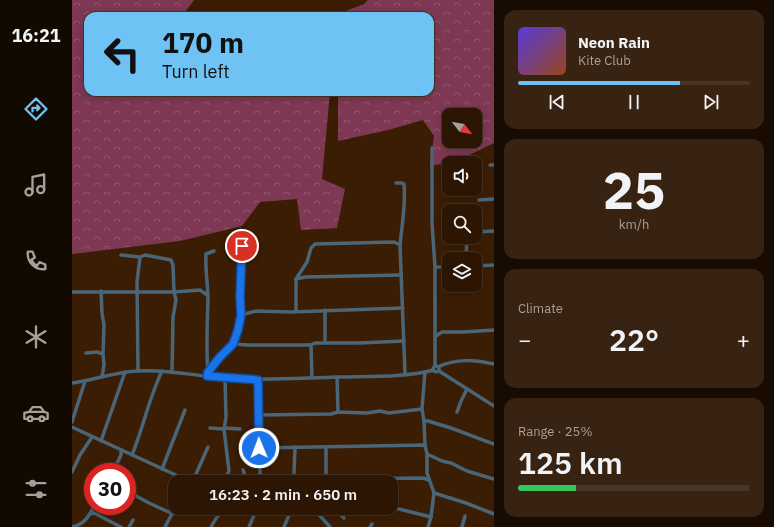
<!DOCTYPE html>
<meta charset="utf-8">
<style>
:root{--surface:#2c1603;--page:#382312;--text:#f1f3f6;--muted:#a69f9a;--line:#483525;--accent:#6fc2f4}
body{margin:0;font-family:"IBM Plex Sans",sans-serif;background:var(--page);color:var(--text);height:100vh;display:flex;flex-direction:column;font-size:15px;white-space:nowrap}
*{box-sizing:border-box;margin:0}
p{font-size:13px;color:var(--muted)}
.icon{flex:none;width:22px;height:22px;fill:none;stroke:currentColor;stroke-width:2;stroke-linecap:round;stroke-linejoin:round}
.map{position:relative;flex:1;overflow:hidden}
.side{display:flex;flex-direction:column;gap:10px;padding:10px;background:#180c02;width:280px}
.side>*{flex:none}
.top-card{position:absolute;left:12px;top:12px;width:350px;height:84px;border-radius:12px;box-shadow:0 2px 10px #0003,0 0 0 1px var(--line);background:#6fc2f4;color:#111;overflow:hidden}
.needle{width:26px;rotate:121deg}
.controls{position:absolute;left:370px;top:108px;display:grid;gap:8px}
.controls a{display:grid;place-items:center;width:40px;height:40px;border-radius:8px;background:var(--surface);box-shadow:0 2px 10px #0003,0 0 0 1px var(--line);font-size:20px}
.speed{position:absolute;left:12px;top:463px;display:flex;gap:8px;font-size:20px;font-weight:700;text-align:center}
.speed>*{display:grid;place-content:center;width:52px;height:52px;border-radius:50%;background:var(--surface);box-shadow:0 2px 10px #0003,0 0 0 1px var(--line);line-height:1}
.speed .limit{border:6px solid #d22;background:#fff;color:#111}
.pin{position:absolute;display:grid;place-items:center;width:34px;height:34px;color:#fff;margin:-17px;border:2px solid #fff;border-radius:50%;box-shadow:0 1px 4px #0007}
.me{position:absolute;width:44px;margin:-22px;rotate:359deg;stroke-linejoin:round;filter:drop-shadow(0 0 3px #0008)}
.turn{display:flex;align-items:center;gap:14px;height:84px;padding:0 12px;font-size:18px}
.turn .icon{width:52px;height:52px;stroke-width:2.5}
.turn b{display:block;font-size:28px;line-height:34px}
.big{font-size:30px;font-weight:600;line-height:1.1}
.side .tile{flex:1;display:flex;flex-direction:column;justify-content:center;gap:6px;min-width:0;padding:0 14px;border-radius:12px;background:var(--page)}
.side .dial{align-items:center;gap:0}
.dial b{font-size:52px;line-height:1}
.song{display:flex;align-items:center;gap:12px}
.cover{width:48px;height:48px;border-radius:6px;background:linear-gradient(135deg,hsl(250 70% 55%),hsl(20 70% 35%))}
.played{height:4px;border-radius:2px;background:linear-gradient(90deg,var(--accent) 70%,var(--line) 70%)}
.keys{display:flex;justify-content:space-around;direction:ltr}
.heat{display:flex;justify-content:space-between;align-items:center;font-size:22px;direction:ltr}
.charge{height:6px;border-radius:3px;background:linear-gradient(90deg,#34c759 25%,var(--line) 0)}
.trip{position:absolute;left:96px;top:475px;width:230px;height:40px;border-radius:12px;background:var(--surface);box-shadow:0 2px 10px #0003,0 0 0 1px var(--line);font-weight:600;line-height:40px;text-align:center}
main{display:flex;flex:1;min-height:0}
.menu{display:flex;flex-direction:column;width:72px;justify-content:space-around;align-items:center;background:#120901;color:var(--muted)}
.menu .icon{width:28px;height:28px}
.menu .active{color:var(--accent)}
.menu b{font-size:18px;color:var(--text)}
.map>svg:first-child{display:block}
</style>
<main>
<nav class="menu">
<b>16:21</b>
<svg class="icon active" aria-label="directions" viewBox="0 0 24 24"><path d="M12 3l9 9-9 9-9-9zM9 14v-3h6M13 9l2 2-2 2"/></svg>
<svg class="icon" aria-label="music" viewBox="0 0 24 24"><path d="M9 18V5l10-2v13"/><circle cx="6" cy="18" r="3"/><circle cx="16" cy="16" r="3"/></svg>
<svg class="icon" aria-label="phone" viewBox="0 0 24 24"><path d="M5 4h4l2 5-3 2q2 4 5 5l2-3 5 2v4C11 20 4 13 5 4z"/></svg>
<svg class="icon" aria-label="climate" viewBox="0 0 24 24"><path d="M12 3v18M4 7l16 10M4 17L20 7"/></svg>
<svg class="icon" aria-label="car" viewBox="0 0 24 24"><path d="M5 17H2v-5l4-1 3-4h7l3 4 3 1v5h-3M9 17h6M6 11h13"/><circle cx="7" cy="17" r="2"/><circle cx="17" cy="17" r="2"/></svg>
<svg class="icon" aria-label="filters" viewBox="0 0 24 24"><path d="M4 7h16M4 17h16"/><circle cx="9" cy="7" r="2"/><circle cx="15" cy="17" r="2"/></svg>
</nav>
<div class="map">
<svg width="422" height="527" viewBox="0 0 422 527">
<defs>
<pattern id="forest-crowns" width="20" height="18" patternUnits="userSpaceOnUse"><rect width="20" height="18" fill="#7e3853"/><path d="M2 6a3 3 0 1 1 6 0M12 15a3 3 0 1 1 6 0" fill="none" stroke="#91556c"/></pattern>
</defs>
<rect width="100%" height="100%" fill="#3b1d04"/>
<g fill="url(#forest-crowns)" fill-rule="evenodd">
<polygon points="0,0 122,0 110,16 16,16 16,92 258,92 250,179 273,189 265,228 229,230 225,199 188,202 170,226 108,241 0,254"/>
<path d="M296 0H422V143L385 161 358 166 362 136 351 120 316 130 266 141V92H358V16H261L292 4ZM377 115H403V141H377Z"/>
</g>
<g fill="none" stroke-linecap="round" stroke-linejoin="round">
<g stroke="#496577" stroke-width="3.5">
<polyline points="360,148 360,223 363,267"/>
<polyline points="418,165 422,165"/>
<path d="M324 183H330L332 184C334 205 330 224 328 245"/>
<polyline points="407,200 422,199"/>
<polyline points="403,232 422,231"/>
<polyline points="49,255 68,257"/>
<polyline points="394,259 395,237"/>
<polyline points="403,266 422,265"/>
<polyline points="224,279 233,277 329,275"/>
<polyline points="29,291 30,313 32,325 31,354 32,365 30,377"/>
<polyline points="0,292 102,292 128,290 135,295"/>
<polyline points="253,310 253,343"/>
<polyline points="224,311 224,279 235,262 239,248 243,244 322,242 328,245 333,374"/>
<polyline points="169,315 184,311 218,312 331,308"/>
<polyline points="364,336 370,332 391,332 422,330"/>
<polyline points="161,344 176,345 239,345 243,343 287,343 332,341"/>
<polyline points="239,345 240,378"/>
<polyline points="14,353 25,352 31,354"/>
<polyline points="363,366 363,267 377,267"/>
<circle cx="364" cy="369" r="3"/>
<path d="M366 367C384 358 403 360 422 364"/>
<polyline points="66,371 65,282 68,257 73,255 99,260 101,265 102,292 104,300 101,317 100,372"/>
<polyline points="367,371 422,406"/>
<polyline points="136,372 148,357 161,344 166,330 169,315 168,297 168,265 170,254 169,230"/>
<path d="M136 372C134 348 135 324 136 300 136 285 133 269 134 254L142 251"/>
<polyline points="353,372 350,409 352,421 356,421 379,428 422,444"/>
<polyline points="265,377 266,412"/>
<polyline points="187,380 188,482"/>
<path d="M0 383C22 380 43 372 65 371 95 369 124 376 153 378 190 381 228 378 265 377 297 376 330 378 362 370"/>
<polyline points="385,412 389,401 395,389"/>
<polyline points="187,415 259,414 266,412 295,413 308,411 317,413 350,409"/>
<polyline points="352,421 353,445"/>
<polyline points="0,422 13,381"/>
<polyline points="0,427 119,482"/>
<polyline points="138,428 152,429"/>
<polyline points="152,428 168,429"/>
<polyline points="29,441 53,372"/>
<polyline points="187,448 353,445 355,454 355,473 362,493 359,517 356,527"/>
<polyline points="355,454 370,461 379,463 395,471 422,479"/>
<path d="M60 455C71 428 77 398 90 371"/>
<polyline points="90,469 113,410"/>
<polyline points="171,470 175,482"/>
<polyline points="0,472 8,455 20,437"/>
<polyline points="41,472 49,455 49,450"/>
<polyline points="222,473 223,447"/>
<polyline points="255,479 351,478 357,480"/>
<polyline points="116,481 124,474 136,447"/>
<polyline points="151,482 157,471 152,429 154,417 153,378"/>
<polyline points="176,482 187,475"/>
<polyline points="254,482 254,447"/>
<polyline points="55,491 77,503 101,514"/>
<polyline points="362,493 394,503 422,514"/>
<polyline points="319,507 359,517"/>
<polyline points="241,508 258,527"/>
<polyline points="262,508 272,518"/>
<polyline points="18,514 22,513 49,527"/>
<path d="M0 527C12 525 17 516 22 506"/>
<polyline points="57,527 61,520"/>
<polyline points="93,527 103,508"/>
<polyline points="139,527 143,520 152,508"/>
<polyline points="177,527 185,508"/>
<polyline points="212,527 220,508"/>
<polyline points="298,527 300,524"/>
<polyline points="390,527 393,516"/>
</g>
</g>
<g fill="none" stroke-linecap="round" stroke-linejoin="round">
<defs>
<polyline id="route" points="170,246 168,297 169,315 166,330 161,344 148,357 136,372 135,376 186,380 187,448"/>
</defs>
<use href="#route" stroke="#114b97" stroke-width="10"/>
<use href="#route" stroke="#1a73e8" stroke-width="7"/>
</g>
</svg>
<div class="controls">
<a><svg class="needle" viewBox="-14 -14 28 28"><path d="M0-13l5 13h-10z" fill="#e53935"/><path d="M0 13l5-13h-10z" fill="#a69f9a"/></svg></a>
<a><svg class="icon" aria-label="sound" viewBox="0 0 24 24"><path d="M4 9h4l5-4v14l-5-4H4zM17 9q2 3 0 6"/></svg></a>
<a><svg class="icon" aria-label="search" viewBox="0 0 24 24"><circle cx="10" cy="10" r="6"/><path d="M15 15l6 6"/></svg></a>
<a><svg class="icon" aria-label="layers" viewBox="0 0 24 24"><path d="M12 4l9 5-9 5-9-5zM3 14l9 5 9-5"/></svg></a>
</div>
<div class="speed"><div class="limit">30</div></div>
<div class="pin" style="left:170px;top:246px;background:#d93025"><svg class="icon" aria-label="arrive" viewBox="0 0 24 24"><path d="M6 21V4h12l-3 4 3 4H6"/></svg></div>
<svg class="me" style="left:187px;top:448px" viewBox="-20 -20 40 40"><circle r="17" fill="#1a73e8" stroke="#fff" stroke-width="3"/><path d="M0-11L8 9 0 5-8 9z" fill="#fff"/></svg>
<div class="trip">16:23 · 2 min · 650 m</div>
<div class="top-card">
<div class="turn"><svg class="icon" aria-label="left" viewBox="0 0 24 24"><path d="M17 20v-9H6M10 6l-5 5 5 5"/></svg><div><b>170 m</b>Turn left</div></div>
</div>
</div>
<section class="side">
<div class="tile">
<div class="song"><i class="cover"></i><div><b>Neon Rain</b><p>Kite Club</p></div></div>
<div class="played"></div>
<div class="keys"><svg class="icon" aria-label="previous" viewBox="0 0 24 24"><path d="M18 5L8 12l10 7zM5 5v14"/></svg><svg class="icon" aria-label="pause" viewBox="0 0 24 24"><path d="M8 5v14M16 5v14"/></svg><svg class="icon" aria-label="next" viewBox="0 0 24 24"><path d="M6 5l10 7-10 7zM19 5v14"/></svg></div>
</div>
<div class="tile dial"><b>25</b><p>km/h</p></div>
<div class="tile"><p>Climate</p>
<div class="heat"><a>−</a><b class="big">22°</b><a>+</a></div>
</div>
<div class="tile"><p>Range · 25%</p><b class="big">125 km</b><div class="charge"></div></div>
</section>
</main>
